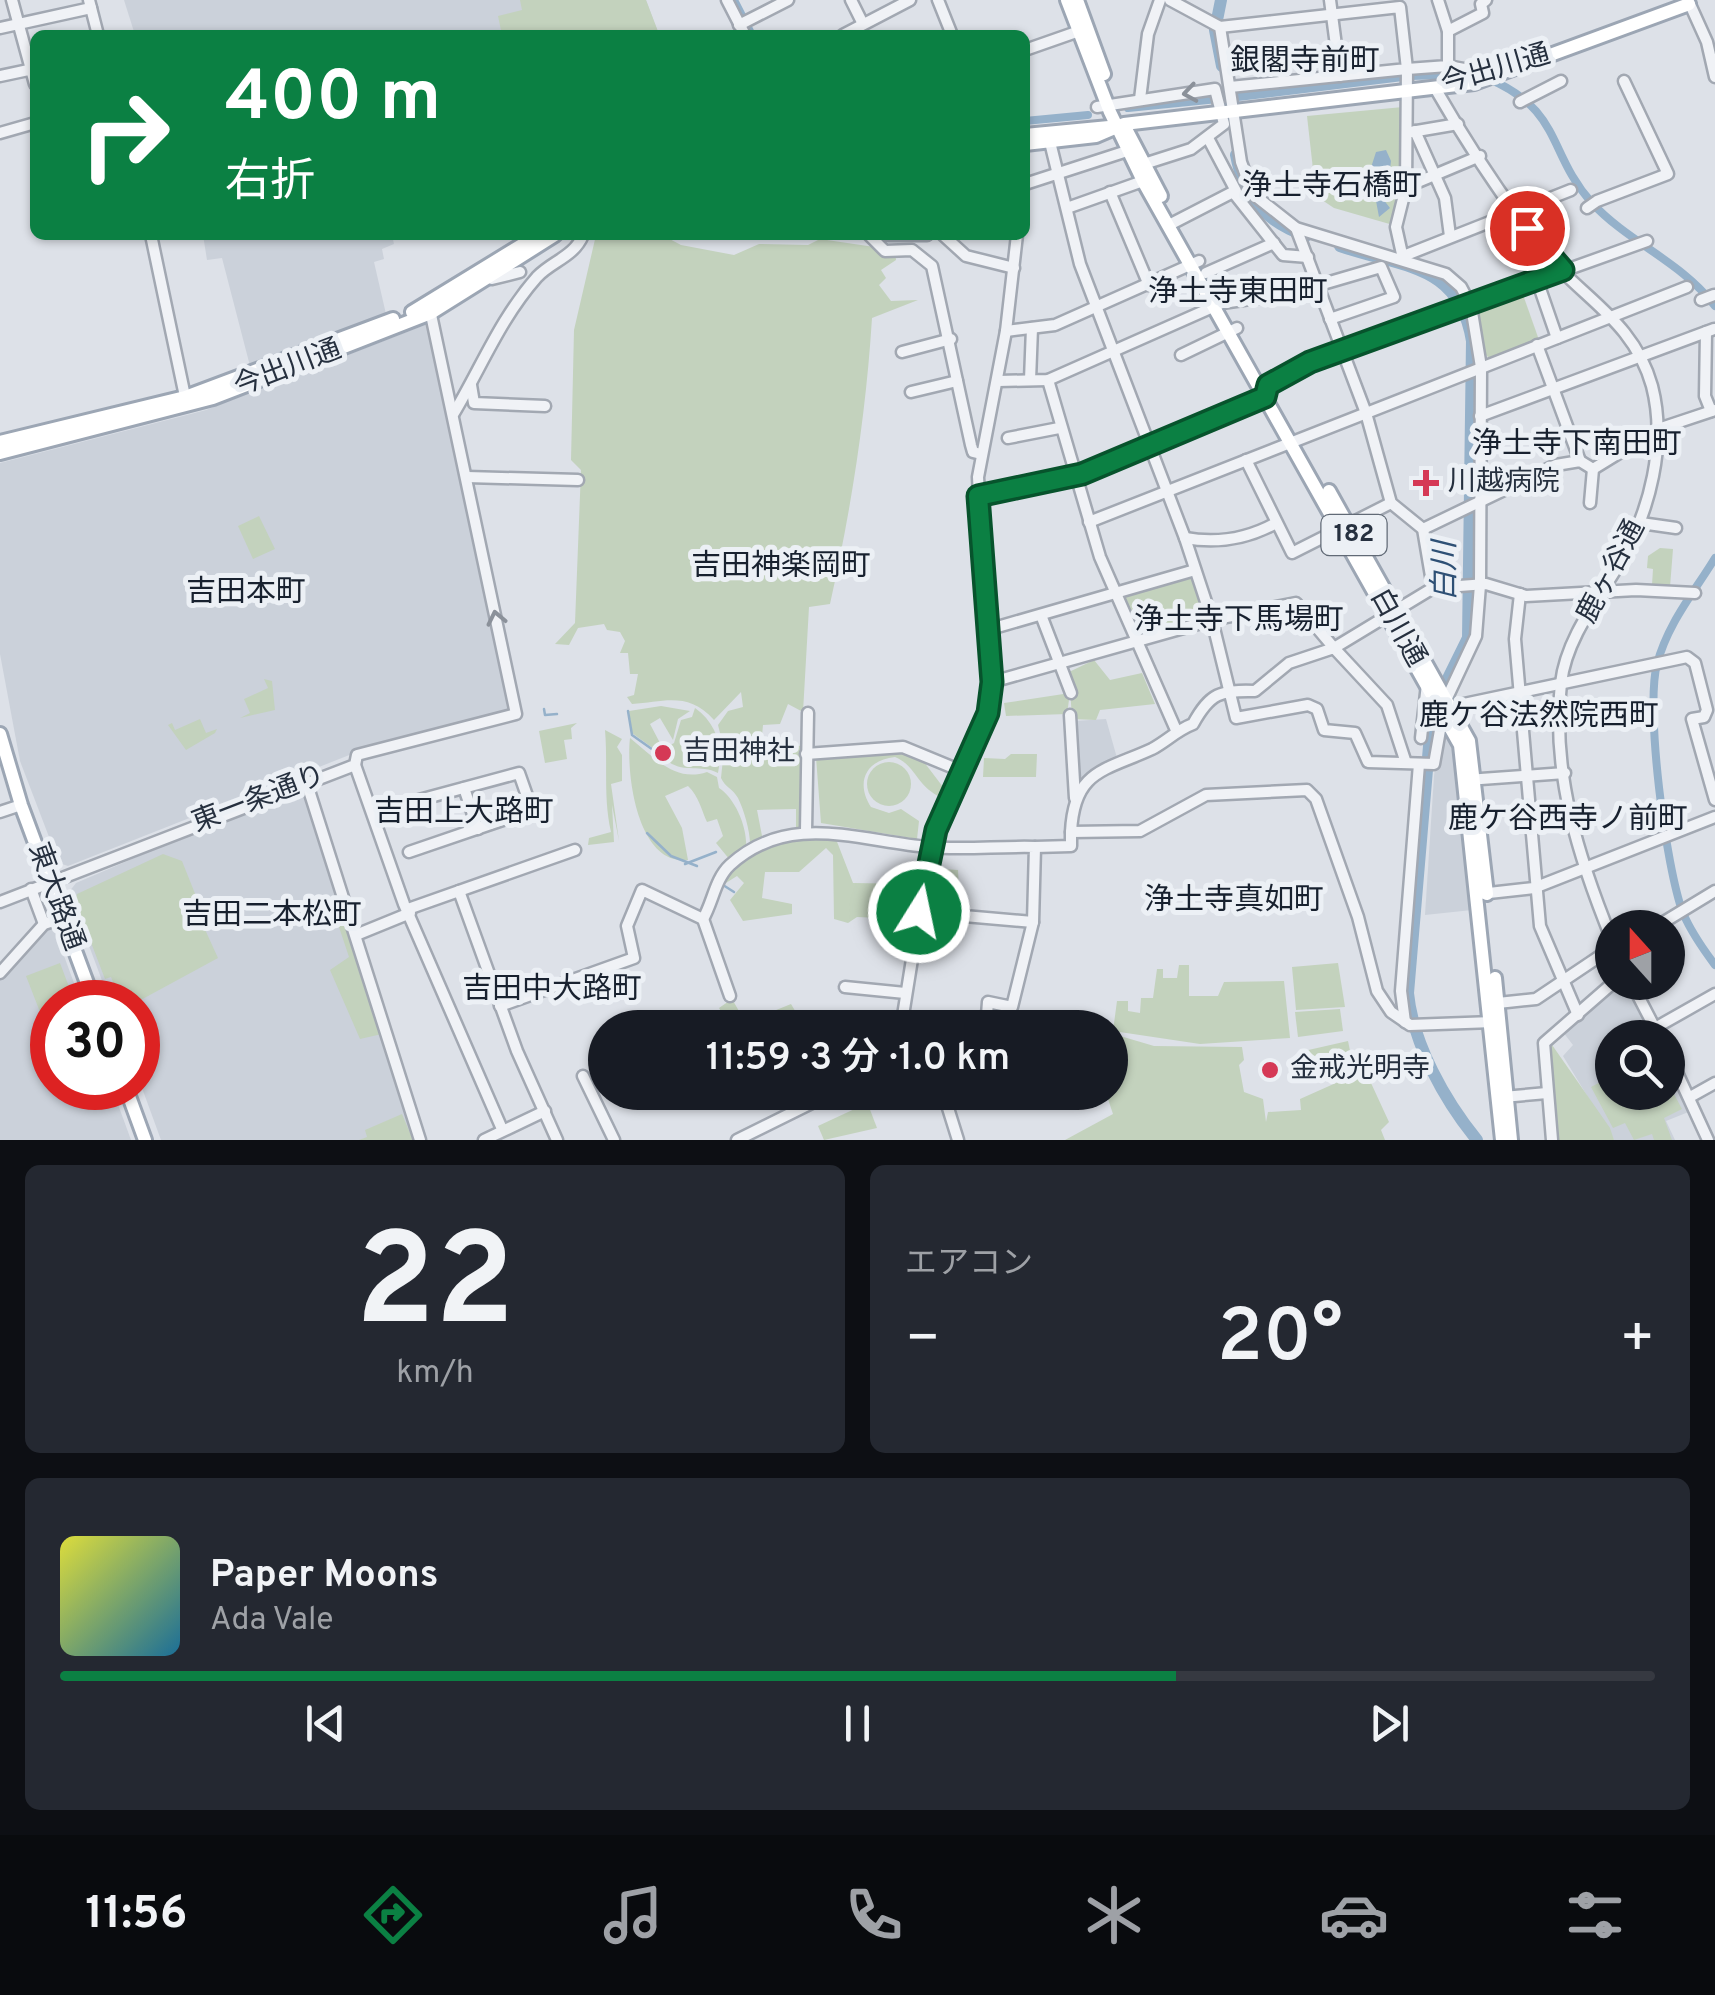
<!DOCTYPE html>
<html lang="ja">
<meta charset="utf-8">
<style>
:root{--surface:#171b24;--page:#242831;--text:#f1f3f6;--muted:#9ea1a6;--line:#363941;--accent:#0b8043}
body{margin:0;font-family:Overpass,"Noto Sans JP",sans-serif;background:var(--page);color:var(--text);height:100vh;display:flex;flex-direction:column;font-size:38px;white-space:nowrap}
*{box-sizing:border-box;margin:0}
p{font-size:32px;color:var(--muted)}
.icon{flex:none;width:55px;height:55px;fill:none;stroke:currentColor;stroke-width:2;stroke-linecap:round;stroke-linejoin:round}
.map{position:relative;height:1140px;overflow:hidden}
.panel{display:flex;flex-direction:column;gap:25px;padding:25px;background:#0d0f14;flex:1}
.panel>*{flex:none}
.top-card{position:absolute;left:30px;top:30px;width:1000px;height:210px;border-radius:15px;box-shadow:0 2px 8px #0004;background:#0b8043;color:#fff;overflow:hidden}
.needle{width:65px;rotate:339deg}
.controls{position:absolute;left:1595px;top:910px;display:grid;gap:20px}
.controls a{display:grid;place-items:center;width:90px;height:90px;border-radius:50%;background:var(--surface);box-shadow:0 2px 8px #0004;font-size:50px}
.speed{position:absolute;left:30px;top:980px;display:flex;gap:20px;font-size:50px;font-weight:700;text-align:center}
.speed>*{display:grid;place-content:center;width:130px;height:130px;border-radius:50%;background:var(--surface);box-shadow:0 2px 8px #0004;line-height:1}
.speed .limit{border:15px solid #d22;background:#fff;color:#111}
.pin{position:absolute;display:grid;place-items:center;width:85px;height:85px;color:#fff;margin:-42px;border:5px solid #fff;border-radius:50%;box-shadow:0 2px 10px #0007}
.me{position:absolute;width:110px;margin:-55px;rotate:10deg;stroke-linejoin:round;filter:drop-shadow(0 0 8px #0008)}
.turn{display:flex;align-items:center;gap:35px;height:210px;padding:0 30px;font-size:45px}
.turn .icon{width:130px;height:130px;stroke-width:2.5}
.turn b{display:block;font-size:70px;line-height:85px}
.big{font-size:75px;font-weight:600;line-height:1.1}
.panel .widget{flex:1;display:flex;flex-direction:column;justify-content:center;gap:15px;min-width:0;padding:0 35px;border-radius:15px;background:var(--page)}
.panel .dial{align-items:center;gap:0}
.dial b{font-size:130px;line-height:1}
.song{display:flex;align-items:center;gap:30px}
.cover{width:120px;height:120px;border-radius:15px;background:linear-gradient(135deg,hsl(60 70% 55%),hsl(200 70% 35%))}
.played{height:10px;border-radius:5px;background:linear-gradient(90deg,var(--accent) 70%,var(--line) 70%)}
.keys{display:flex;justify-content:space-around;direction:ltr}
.heat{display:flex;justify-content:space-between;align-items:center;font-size:55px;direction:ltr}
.panel .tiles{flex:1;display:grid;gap:25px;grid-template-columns:1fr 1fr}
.widget:last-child{grid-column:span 2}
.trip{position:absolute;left:588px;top:1010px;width:540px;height:100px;border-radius:50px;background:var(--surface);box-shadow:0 2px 8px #0004;font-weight:600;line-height:100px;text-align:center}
.dock{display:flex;height:160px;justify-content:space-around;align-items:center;background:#090b0e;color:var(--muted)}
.dock .icon{width:70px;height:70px}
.dock .on{color:var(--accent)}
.dock b{font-size:45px;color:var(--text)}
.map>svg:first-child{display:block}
</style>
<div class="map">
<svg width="1715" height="1140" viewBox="0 0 1715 1140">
<rect width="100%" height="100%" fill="#dde1e8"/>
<g fill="#cbd1da">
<polygon points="124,0 646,0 659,35 135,35"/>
<polygon points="203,235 392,235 394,244 382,249 384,259 374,262 386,314 250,366 222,258 207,260"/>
<polygon points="430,323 512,711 357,752 68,866 59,863 20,761 0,654 0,463 206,410"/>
<polygon points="1106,719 1117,758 1091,773 1079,787 1075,721"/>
<polygon points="1448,737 1457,766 1472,910 1425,915 1434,776 1439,738"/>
<polygon points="306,791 418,1140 161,1140 138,1077 138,1002 110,1002 69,892 76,883 237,814"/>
<polygon points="53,926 81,1002 52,1002 52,1088 112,1088 131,1140 0,1140 0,976 43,930"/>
<polygon points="1620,983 1625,983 1654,1037 1612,1038 1612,1092 1668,1092 1668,1064 1691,1111 1666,1121 1675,1140 1614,1140 1563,1056 1573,1045 1563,1032"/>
</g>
<g fill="#c3d2bd">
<polygon points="520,0 646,0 659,34 502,35 498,16 522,10"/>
<polygon points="1403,107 1404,188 1393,225 1334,208 1316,196 1307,116"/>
<path d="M596 235H662L681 245 734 255 759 244 808 245 820 239 895 250 896 260 881 270 886 278 879 285 891 301 918 300 872 318C866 415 851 510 830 604L809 607 803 712 788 704 780 724 763 725 762 736 768 743 801 746 804 828 796 830V809L757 810 763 841 750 847C751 834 744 810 738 798 733 789 725 787 721 778L724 749 718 725 728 711 743 707 741 692 714 720C688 691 664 702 632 704L627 697 634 695 638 674H630L628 653H620L625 641 620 632 607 630 604 624 578 628 569 645 555 644 575 623 581 470 571 460 574 330Z"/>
<polygon points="1521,289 1539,340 1490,359 1485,354 1477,306"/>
<polygon points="259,516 275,549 253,559 238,526"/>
<polygon points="1660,548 1673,549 1670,587 1652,585 1653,569 1647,568 1648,556"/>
<polygon points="1190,576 1195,579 1207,614 1204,618 1137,634 1124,596"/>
<polygon points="1094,660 1110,680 1142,673 1155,704 1100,710 1096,720 1072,719 1069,672"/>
<polygon points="264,679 272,681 275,710 240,718 250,713 244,699 268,688"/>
<polygon points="1070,693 1067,714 1006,716 1004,703"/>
<polygon points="661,706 690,711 678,719 673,740 660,718 650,724 660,743 665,743 654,749 632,733 629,711"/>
<path d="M695 708C717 724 723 746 718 773 696 762 680 778 658 752L674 743 681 720 692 717Z"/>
<polygon points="200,719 206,733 217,729 215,733 186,750 168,725 172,723 175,730"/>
<polygon points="577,723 571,728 572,739 564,740 567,759 545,763 539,731"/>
<path d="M605 730 622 739 617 747 622 755V781L611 784 619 841 612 805 614 842 588 845 589 838 611 832C603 797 608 765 605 730Z"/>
<path d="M630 738C654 757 675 783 707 772L717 777 719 788C736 799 748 829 746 849L730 860 716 843 723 836 717 819 707 822C702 812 699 796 688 786L665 796 682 828 688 860C637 866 626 773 630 738Z"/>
<path d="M897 751 924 762 943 787 938 796C915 783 916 766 895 757 866 760 855 782 871 807L889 813 901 809 919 821 917 839 821 823 816 757Z"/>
<polygon points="1011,754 1037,754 1036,777 983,777 984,758 1005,759"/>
<circle cx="889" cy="784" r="22"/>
<path d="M798 834H834L853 883 914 884 902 919 857 917 848 923 834 919 833 855 826 848 799 872H765L762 898 792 904V914L743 921 730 900 744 883 737 876 721 886C732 856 771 846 798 834Z"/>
<polygon points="163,854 182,861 196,896 192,901 218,958 137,1002 121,1002 111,977 105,979 75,901 77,894"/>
<polygon points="943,869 958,870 960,912 941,909"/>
<polygon points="347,914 382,1034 360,1039 330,970 349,957 336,918"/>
<polygon points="60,963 74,1000 52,1002 52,1007 40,1012 26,976"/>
<polygon points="1338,963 1345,1007 1296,1010 1292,967"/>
<polygon points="1179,965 1189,965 1189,996 1218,996 1224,982 1284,981 1290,1038 1200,1044 1113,1031 1117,1001 1128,1001 1128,1011 1140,1013 1141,998 1153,998 1157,969 1163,969 1163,978 1177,978"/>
<polygon points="732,999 743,1018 754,1019 791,1004 797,1014 819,1016 821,1027 730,1027 719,1008"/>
<polygon points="1340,1009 1343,1031 1298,1037 1295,1012"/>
<polygon points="1110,1033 1154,1046 1242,1047 1244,1060 1239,1065 1244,1092 1263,1099 1266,1122 1268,1112 1301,1110 1300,1099 1365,1070 1389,1122 1381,1130 1385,1140 1065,1140 1113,1114 1106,1093 1110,1092"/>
<polygon points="1348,1041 1354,1070 1311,1083 1304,1051"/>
<polygon points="1550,1042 1610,1128 1614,1140 1555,1140"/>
<polygon points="1612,1076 1612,1092 1647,1093 1650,1097 1674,1094 1682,1109 1664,1118 1672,1140 1654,1140 1652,1134 1634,1140 1625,1123 1613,1128 1591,1087"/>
<polygon points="861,1106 869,1107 877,1128 824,1140 818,1126"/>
<polygon points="402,1114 413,1140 359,1140 367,1137 365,1130"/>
</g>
<polygon fill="#95b1ca" points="1386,150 1391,161 1389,177 1395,179 1376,190 1390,208 1379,217 1374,190 1376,186 1367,180 1376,152"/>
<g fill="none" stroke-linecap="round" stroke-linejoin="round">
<g stroke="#95b1ca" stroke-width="2.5">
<polyline points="544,709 545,715 557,714"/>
<polyline points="628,711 632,735 656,752"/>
<polyline points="647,833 671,856 697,866"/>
<polyline points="685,864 716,852"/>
<polyline points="723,885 734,892"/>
</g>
<g stroke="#95b1ca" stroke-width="8">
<polyline points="734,0 752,35"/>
<path d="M1487 78C1563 110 1547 153 1592 203 1629 243 1682 262 1715 306"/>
<polyline points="1238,97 1411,76 1473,74"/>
<polyline points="1128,108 1218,99"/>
<polyline points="1025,121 1088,115"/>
<path d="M1715 558C1693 594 1668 623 1657 664 1645 709 1666 868 1683 913 1691 932 1703 949 1715 965"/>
</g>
<g stroke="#95b1ca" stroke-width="12">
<polyline points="1221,0 1215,30 1222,66"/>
<path d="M1236 155C1244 198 1265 221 1306 236"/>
<path d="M1340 246C1403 268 1459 263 1472 341L1468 638 1432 711 1408 993C1413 1044 1445 1101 1477 1140"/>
</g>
<defs>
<g id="minor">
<polyline points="12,0 35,84"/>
<polyline points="89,0 98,35"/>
<polyline points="727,0 745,35"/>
<polyline points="851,0 863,24"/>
<polyline points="938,0 952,35"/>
<polyline points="1330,0 1340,76"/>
<polyline points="1688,0 1707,42 1715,77"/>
<polyline points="739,25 788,0"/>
<polyline points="1220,27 1400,7 1407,69 1230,87"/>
<polyline points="0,28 91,8"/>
<polyline points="1448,31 1483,13 1481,4 1486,0"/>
<polyline points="843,35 910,0"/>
<polyline points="1025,50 1085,29"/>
<polyline points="1448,66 1491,74"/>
<polyline points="0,76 33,69"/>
<path d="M1435 88C1466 142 1502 197 1540 246 1578 297 1633 318 1652 386 1667 444 1650 510 1621 561 1599 598 1566 638 1561 683 1551 773 1579 859 1612 940"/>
<polyline points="1140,99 1148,34 1160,0"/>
<polyline points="1520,102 1561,81"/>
<polyline points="1097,107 1215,89 1224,124 1191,149 1144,164"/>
<polyline points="1415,131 1445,198 1450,236"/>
<polyline points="1411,132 1458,124"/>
<polyline points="0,133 35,123"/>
<polyline points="1049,138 1080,264 1185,538 1212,620 1236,718 1308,705 1317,709 1324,730 1355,733 1368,762 1434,764 1445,702 1476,636 1480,585 1481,367 1471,306 1461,287 1446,274 1296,228 1253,194 1241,162 1220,27 1170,0"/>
<polyline points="1208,138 1236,191"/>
<polyline points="1025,184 1127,151"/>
<polyline points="1406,187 1480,156"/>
<polyline points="1110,192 1149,285"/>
<polyline points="1067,208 1143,181"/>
<polyline points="1587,208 1597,201 1668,174 1624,81"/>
<polyline points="1169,225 1233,192 1283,255 1308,257"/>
<polyline points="1296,228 1366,413 1391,503 1423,529 1433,588"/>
<polyline points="151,235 186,401"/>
<polyline points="869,235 885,251 912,250 932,266 971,445 973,452 981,454"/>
<polyline points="888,235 927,235"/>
<polyline points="943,235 966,256 1014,268"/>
<polyline points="1402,254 1396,227 1406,187 1407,69 1448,66 1448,31 1438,0"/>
<polyline points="1401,257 1571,190"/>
<polyline points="1206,273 1274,243"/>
<polyline points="492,279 520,272"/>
<polyline points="1537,280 1557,338"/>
<polyline points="1701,300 1714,295"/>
<polyline points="1006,331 1055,325 1199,261"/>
<polyline points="1706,332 1705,396 1711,411"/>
<polyline points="1537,345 1580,461"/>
<polyline points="902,352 951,339"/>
<polyline points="1181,355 1237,328"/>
<polyline points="1030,380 1032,328"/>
<polyline points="1048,380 1100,557 1176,730"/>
<polyline points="998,381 1048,380 1222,303 1292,293 1381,267 1394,297 1330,319"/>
<polyline points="471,385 474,403 545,406"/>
<polyline points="911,392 957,381"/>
<path d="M454 413C482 366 500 319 537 277 552 261 574 257 583 235"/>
<polyline points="1480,416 1714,329"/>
<polyline points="1008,438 1059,428"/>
<polyline points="1246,460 1292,553 1391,503"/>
<polyline points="467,477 578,480"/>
<polyline points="978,496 1083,475 1265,397 1269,385 1309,362 1647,241"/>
<polyline points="1590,503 1593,469"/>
<polyline points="1089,522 1687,287"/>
<polyline points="1641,523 1676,528"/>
<polyline points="1423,529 1556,465 1580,461 1593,469 1658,429 1715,410"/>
<path d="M1185 538C1218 544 1247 539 1276 523"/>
<polyline points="1520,594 1515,639 1540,926 1578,1015"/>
<polyline points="1041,615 1071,693"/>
<polyline points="987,630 1195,570"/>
<polyline points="992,682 1212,620 1296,603 1334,648 1433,588 1486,584 1526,596 1636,590 1695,593"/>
<polyline points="1445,708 1687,657 1695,663 1707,710 1704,717 1692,719 1715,800"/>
<polyline points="1070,715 1075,798"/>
<polyline points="1421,738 1427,684"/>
<polyline points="806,754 903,747 959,770"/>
<path d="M1405 760 1387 705 1334 648 1289 663 1255 691C1220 690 1210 693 1193 724 1177 730 1167 741 1152 749 1104 771 1074 770 1071 832L1140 831 1206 795 1307 790 1316 799 1358 917 1377 991 1391 1012 1410 1025 1493 1022"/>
<polyline points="355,765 404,904 502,1129"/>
<polyline points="1467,780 1565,773"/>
<polyline points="306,781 420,1140"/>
<polyline points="464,788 478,829"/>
<polyline points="393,807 519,773 532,810 409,852"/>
<polyline points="0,812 21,805"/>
<polyline points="806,831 808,713"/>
<polyline points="1035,847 1071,846 1071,832"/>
<polyline points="31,889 44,924"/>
<polyline points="459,891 517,1051 557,1140"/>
<polyline points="1480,894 1534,888 1715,817"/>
<polyline points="0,902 355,765 357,755 516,714 430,310"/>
<polyline points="408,909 575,850"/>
<polyline points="919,912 1033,922"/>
<polyline points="703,919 730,996"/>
<polyline points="1654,928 1715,891"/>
<polyline points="356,935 410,913"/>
<polyline points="0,973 44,924 63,918"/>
<polyline points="1631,982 1660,1038"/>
<polyline points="845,987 905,993"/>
<polyline points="1498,1003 1536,999 1612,948"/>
<path d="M500 1006 634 958 627 926 642 890 703 919C713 902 715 879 730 865 789 811 859 841 928 847 963 850 1000 846 1035 847L1033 922 1012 1007 988 1002 986 1028"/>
<polyline points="1405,1022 1401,991 1419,764"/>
<polyline points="901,1028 930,847 959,770 990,705 978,477 1006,331 1017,235"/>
<polyline points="1655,1028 1715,994"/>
<polyline points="1668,1053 1708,1140"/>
<polyline points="583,1076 614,1140"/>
<polyline points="943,1092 958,1140"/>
<polyline points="1503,1097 1547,1093"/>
<polyline points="1690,1097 1715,1083"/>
<polyline points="484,1140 545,1111"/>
<polyline points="737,1140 834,1092"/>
<polyline points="1552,1140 1544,1043 1614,982"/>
</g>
<g id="major">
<polyline points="1067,0 1110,112 1143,181 1460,745 1502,1140"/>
<polyline points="1077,0 1104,74"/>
<polyline points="1124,125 1161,196"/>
<polyline points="1025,135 1109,127"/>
<polyline points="1025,144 1096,136 1124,124 1474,83 1689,4"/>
<polyline points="412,312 538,235"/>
<polyline points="0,442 185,397 393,319"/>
<polyline points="0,453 213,398 431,313 555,235"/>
<polyline points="1329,491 1469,741 1487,894"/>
<polyline points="0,734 21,805 94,1002"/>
<polyline points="1495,978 1511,1140"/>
<polyline points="126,1088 145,1140"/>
</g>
</defs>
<use href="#minor" stroke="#a2a8b2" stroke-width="15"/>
<use href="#major" stroke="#9ca6b4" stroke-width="18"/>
<use href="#minor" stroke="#f0f2f6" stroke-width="10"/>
<use href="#major" stroke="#fff" stroke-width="12"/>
</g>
<defs><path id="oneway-chevron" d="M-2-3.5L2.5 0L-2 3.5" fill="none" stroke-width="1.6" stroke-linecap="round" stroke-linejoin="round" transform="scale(2.5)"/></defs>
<g stroke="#8b919a">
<use href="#oneway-chevron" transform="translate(1190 93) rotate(171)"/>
<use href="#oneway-chevron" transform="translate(496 618) rotate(-102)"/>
</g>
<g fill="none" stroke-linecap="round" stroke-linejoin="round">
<defs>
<polyline id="route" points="919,912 936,830 988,713 992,682 978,496 1082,474 1265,397 1268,385 1310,362 1563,270 1527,228"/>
</defs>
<use href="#route" stroke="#07532c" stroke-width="25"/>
<use href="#route" stroke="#0b8043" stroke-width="18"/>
</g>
<g fill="#d53956" stroke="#ecf0f5" stroke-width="4">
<path d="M1421 468h10v10h10v10h-10v10h-10v-10h-10v-10h10z"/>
<circle cx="663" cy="753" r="10"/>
<circle cx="1270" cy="1070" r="10"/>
</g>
<g text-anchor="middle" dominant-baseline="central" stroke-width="10" stroke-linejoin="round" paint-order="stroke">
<rect fill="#ecf0f5" stroke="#616a76" stroke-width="2.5" x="1321.5" y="515" width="65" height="40" rx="8"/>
<g font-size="25" font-weight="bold" fill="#26303f">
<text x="1354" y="535">182</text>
</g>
<g font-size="28" fill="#26303f" stroke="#ecf0f5">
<text transform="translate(1496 70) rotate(-16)">今出川通</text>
<text transform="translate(288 369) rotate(-21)">今出川通</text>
<text transform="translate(1612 572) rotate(-62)">鹿ヶ谷通</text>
<text transform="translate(1397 628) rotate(61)">白川通</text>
<text transform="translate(259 800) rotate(-21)">東一条通り</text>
<text transform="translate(55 897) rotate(70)">東大路通</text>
</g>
<g font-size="28" fill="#26303f" stroke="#ecf0f5" text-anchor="start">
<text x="1448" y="483">川越病院</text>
<text x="683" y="753">吉田神社</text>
<text x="1290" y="1070">金戒光明寺</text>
</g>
<g font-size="30" fill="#18212f" stroke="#ecf0f5">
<text x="1305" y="62">銀閣寺前町</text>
<text x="1332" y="187">浄土寺石橋町</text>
<text x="1238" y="293">浄土寺東田町</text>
<text x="1577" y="445">浄土寺下南田町</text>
<text x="781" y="567">吉田神楽岡町</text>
<text x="246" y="593">吉田本町</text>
<text x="1239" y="621">浄土寺下馬場町</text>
<text x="1539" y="717">鹿ケ谷法然院西町</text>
<text x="464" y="813">吉田上大路町</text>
<text x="1568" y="820">鹿ケ谷西寺ノ前町</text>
<text x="1234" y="901">浄土寺真如町</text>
<text x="272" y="916">吉田二本松町</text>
<text x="552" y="990">吉田中大路町</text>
</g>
<g font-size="30" font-style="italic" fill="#2e5075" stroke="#ecf0f5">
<text transform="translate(1446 571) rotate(-90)">白川</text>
</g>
</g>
</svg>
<div class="controls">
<a><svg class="needle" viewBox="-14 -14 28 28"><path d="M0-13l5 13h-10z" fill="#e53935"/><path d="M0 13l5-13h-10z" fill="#9ea1a6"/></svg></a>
<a><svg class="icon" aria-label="search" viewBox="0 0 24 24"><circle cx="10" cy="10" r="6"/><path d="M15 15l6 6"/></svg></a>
</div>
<div class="speed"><div class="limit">30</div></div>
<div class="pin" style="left:1527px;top:228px;background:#d93025"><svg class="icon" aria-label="arrive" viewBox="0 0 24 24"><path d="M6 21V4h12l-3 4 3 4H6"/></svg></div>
<svg class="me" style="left:919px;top:912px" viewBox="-20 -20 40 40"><circle r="17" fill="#0b8043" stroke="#fff" stroke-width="3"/><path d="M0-11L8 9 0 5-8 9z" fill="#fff"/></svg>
<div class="trip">11:59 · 3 分 · 1.0 km</div>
<div class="top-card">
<div class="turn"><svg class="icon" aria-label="right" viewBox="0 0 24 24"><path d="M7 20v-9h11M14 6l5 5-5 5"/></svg><div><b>400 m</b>右折</div></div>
</div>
</div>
<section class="panel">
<div class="tiles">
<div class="widget dial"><b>22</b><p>km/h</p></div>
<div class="widget"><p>エアコン</p>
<div class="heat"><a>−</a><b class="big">20°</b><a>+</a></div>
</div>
<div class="widget">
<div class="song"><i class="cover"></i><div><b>Paper Moons</b><p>Ada Vale</p></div></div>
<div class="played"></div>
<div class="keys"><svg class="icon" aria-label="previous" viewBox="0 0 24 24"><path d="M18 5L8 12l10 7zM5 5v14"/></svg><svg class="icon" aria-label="pause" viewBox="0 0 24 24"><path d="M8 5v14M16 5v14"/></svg><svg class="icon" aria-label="next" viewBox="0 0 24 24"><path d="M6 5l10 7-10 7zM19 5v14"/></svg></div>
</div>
</div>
</section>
<nav class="dock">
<b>11:56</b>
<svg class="icon on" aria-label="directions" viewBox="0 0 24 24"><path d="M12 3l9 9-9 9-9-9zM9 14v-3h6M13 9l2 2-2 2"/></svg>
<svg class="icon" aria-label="music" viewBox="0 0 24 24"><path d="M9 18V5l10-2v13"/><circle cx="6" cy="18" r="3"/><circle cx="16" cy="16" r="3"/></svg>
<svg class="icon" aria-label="phone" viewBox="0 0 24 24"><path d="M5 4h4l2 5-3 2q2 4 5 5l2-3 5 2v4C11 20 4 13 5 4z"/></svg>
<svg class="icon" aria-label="climate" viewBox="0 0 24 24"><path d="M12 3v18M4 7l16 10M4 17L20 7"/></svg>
<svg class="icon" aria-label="car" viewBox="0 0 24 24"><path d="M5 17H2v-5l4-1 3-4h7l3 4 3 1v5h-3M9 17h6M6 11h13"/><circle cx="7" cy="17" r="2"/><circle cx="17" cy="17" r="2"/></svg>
<svg class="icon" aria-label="filters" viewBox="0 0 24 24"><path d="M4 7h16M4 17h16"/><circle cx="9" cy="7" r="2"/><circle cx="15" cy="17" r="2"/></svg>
</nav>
